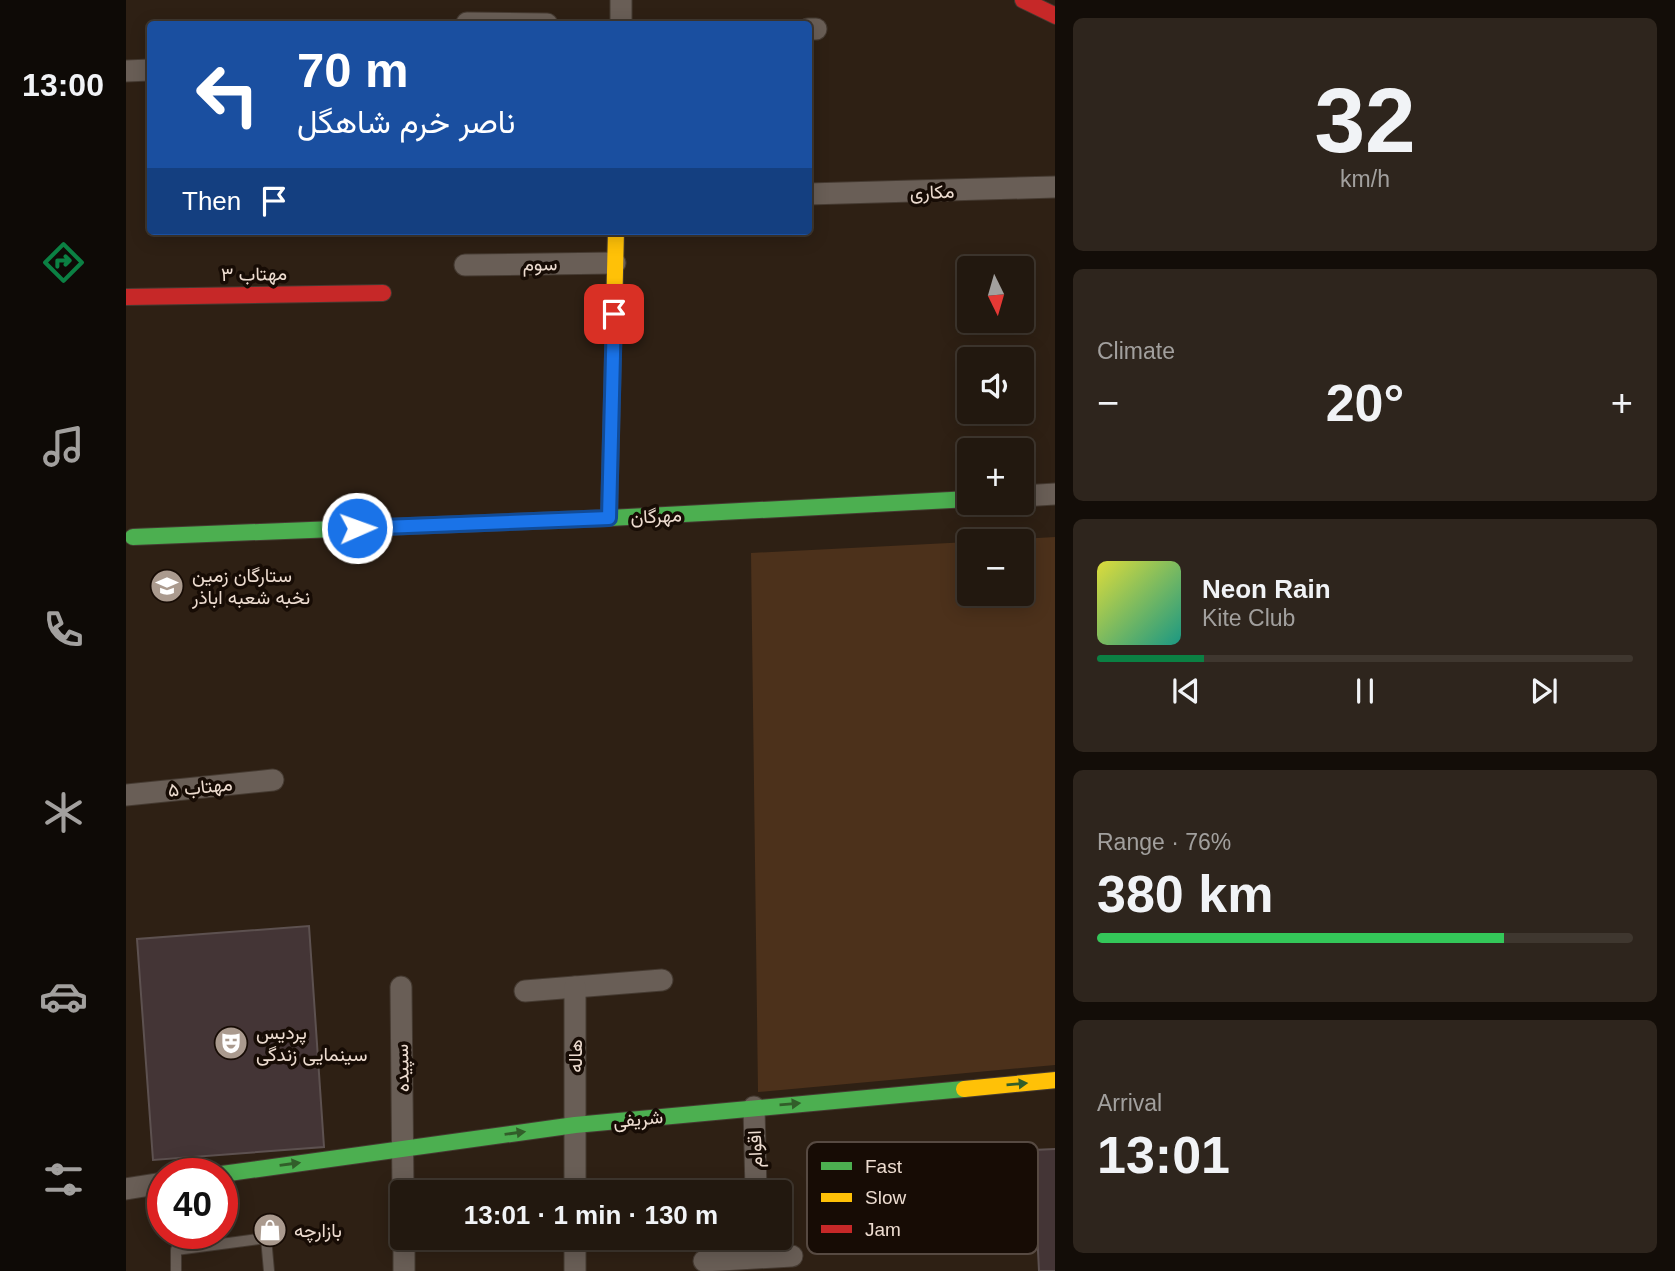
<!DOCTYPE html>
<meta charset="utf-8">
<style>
:root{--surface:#22180f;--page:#2e251d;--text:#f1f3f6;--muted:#a2a09e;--line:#3f372f;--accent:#0b8043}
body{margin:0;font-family:Helvetica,Vazirmatn,sans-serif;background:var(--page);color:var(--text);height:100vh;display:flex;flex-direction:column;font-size:26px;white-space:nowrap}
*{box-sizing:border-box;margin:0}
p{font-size:23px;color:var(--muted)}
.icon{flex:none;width:38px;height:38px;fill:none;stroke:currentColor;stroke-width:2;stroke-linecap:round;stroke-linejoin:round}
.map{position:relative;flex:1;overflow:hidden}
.panel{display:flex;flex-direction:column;gap:18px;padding:18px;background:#130d08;width:620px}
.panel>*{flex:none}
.guide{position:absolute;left:21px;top:21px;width:665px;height:214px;border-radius:7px;box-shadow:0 4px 18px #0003,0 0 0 2px var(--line);background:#1a4fa0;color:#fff;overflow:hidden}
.needle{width:46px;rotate:175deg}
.tools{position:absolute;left:831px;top:256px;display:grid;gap:14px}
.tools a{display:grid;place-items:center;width:77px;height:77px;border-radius:7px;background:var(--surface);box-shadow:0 4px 18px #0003,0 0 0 2px var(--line);font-size:35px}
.speed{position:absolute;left:21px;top:1158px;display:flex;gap:14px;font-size:35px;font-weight:700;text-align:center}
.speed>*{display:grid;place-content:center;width:91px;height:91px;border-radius:50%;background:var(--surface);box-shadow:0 4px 18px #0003,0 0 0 2px var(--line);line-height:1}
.speed .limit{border:10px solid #d22;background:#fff;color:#111}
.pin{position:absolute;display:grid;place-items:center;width:60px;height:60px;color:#fff;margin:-30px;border-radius:14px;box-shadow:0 4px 10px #0006}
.me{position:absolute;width:77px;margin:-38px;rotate:88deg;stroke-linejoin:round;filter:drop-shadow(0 0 5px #0008)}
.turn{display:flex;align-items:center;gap:24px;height:147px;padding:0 35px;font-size:32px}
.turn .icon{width:91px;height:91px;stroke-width:2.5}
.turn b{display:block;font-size:49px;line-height:60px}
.then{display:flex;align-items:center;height:66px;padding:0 35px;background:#0003;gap:14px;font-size:26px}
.big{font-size:52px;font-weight:700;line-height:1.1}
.panel .tile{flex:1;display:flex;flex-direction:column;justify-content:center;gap:10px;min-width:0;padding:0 24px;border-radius:10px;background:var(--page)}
.panel .dial{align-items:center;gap:0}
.dial b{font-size:91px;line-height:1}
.song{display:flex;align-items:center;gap:21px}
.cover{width:84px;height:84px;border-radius:10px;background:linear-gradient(135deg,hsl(60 70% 55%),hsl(170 70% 35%))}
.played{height:7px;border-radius:4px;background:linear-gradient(90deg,var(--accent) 20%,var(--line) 20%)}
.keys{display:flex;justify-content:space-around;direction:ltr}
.heat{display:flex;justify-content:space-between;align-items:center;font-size:38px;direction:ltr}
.charge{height:10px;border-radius:5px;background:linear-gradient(90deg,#34c759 76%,var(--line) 0)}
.trip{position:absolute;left:264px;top:1180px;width:402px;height:70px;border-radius:7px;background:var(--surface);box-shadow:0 4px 18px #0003,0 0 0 2px var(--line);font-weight:700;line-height:70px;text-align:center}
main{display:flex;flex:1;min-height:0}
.tabs{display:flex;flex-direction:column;width:126px;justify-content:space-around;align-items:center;background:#0e0a06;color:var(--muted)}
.tabs .icon{width:49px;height:49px}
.tabs .active{color:var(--accent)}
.tabs b{font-size:32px;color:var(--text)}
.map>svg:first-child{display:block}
</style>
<main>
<nav class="tabs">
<b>13:00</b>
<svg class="icon active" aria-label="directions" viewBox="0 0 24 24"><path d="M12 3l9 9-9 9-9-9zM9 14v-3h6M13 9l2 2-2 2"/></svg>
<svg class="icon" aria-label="music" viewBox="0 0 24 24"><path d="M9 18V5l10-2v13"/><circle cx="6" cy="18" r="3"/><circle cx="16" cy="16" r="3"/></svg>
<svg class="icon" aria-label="phone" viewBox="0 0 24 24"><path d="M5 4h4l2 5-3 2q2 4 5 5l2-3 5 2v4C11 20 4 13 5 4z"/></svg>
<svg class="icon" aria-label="climate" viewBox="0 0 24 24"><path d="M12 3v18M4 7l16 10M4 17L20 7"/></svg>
<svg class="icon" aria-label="car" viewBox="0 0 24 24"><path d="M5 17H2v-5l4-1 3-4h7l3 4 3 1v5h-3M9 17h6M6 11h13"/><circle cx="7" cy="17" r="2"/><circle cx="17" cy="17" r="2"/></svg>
<svg class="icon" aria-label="filters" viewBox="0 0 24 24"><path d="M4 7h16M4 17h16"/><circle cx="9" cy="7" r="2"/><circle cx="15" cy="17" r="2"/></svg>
</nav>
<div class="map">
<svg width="930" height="1271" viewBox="0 0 930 1271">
<rect width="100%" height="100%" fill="#2e2014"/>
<polygon fill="#4c311b" points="929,537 929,1065 632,1092 625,553 843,542 844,593 896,593 896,541 860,541"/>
<g fill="#443536" stroke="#5d5150" stroke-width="2">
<polygon points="183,926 198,1147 27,1160 11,939"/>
<polygon points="930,1149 930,1271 913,1271 907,1150"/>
</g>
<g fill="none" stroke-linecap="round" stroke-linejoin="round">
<defs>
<polyline id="lane" points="50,1271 50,1250 140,1238 143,1271"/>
<g id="street">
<polyline points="341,23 421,24"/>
<polyline points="495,24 495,0"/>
<polyline points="682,29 690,29"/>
<polyline points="0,71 24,70"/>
<polyline points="682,194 930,187"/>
<polyline points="339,265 489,263"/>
<polyline points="896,496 930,494"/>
<polyline points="0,795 147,780"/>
<polyline points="275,987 277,1192"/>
<polyline points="399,991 536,980"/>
<polyline points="628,1107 630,1192"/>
<polyline points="0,1189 37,1183"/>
<polyline points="449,1192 449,987"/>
<polyline points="278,1237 278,1271"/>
<polyline points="578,1261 666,1256"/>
<polyline points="449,1271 449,1237"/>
</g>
<g id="fast">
<polyline points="7,537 483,518 844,499"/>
<polyline points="96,1174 449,1125 838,1089"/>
</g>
<g id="slow">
<polyline points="483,518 490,231"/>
<polyline points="838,1089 930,1080"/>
</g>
<g id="jam">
<polyline points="897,0 930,16"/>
<polyline points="0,297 257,293"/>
</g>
</defs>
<use href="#lane" stroke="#453a31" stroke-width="12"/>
<use href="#street" stroke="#453a31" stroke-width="23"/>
<use href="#fast" stroke="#453a31" stroke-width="18"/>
<use href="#slow" stroke="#453a31" stroke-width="18"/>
<use href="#jam" stroke="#453a31" stroke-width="18"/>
<use href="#lane" stroke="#695e56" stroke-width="10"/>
<use href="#street" stroke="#695e56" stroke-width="21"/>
<use href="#fast" stroke="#4caf50" stroke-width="16"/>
<use href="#slow" stroke="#ffc107" stroke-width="16"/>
<use href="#jam" stroke="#c62828" stroke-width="16"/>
</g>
<defs><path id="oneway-solid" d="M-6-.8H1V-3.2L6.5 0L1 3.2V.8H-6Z" transform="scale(1.75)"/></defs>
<g fill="#325e2a">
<use href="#oneway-solid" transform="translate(891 1084) rotate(-5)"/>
<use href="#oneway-solid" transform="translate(664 1104) rotate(-5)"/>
<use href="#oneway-solid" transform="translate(389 1133) rotate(-8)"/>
<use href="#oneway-solid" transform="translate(164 1164) rotate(-8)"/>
</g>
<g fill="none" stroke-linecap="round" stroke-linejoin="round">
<defs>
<polyline id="route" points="231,528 483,518 488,314"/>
</defs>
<use href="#route" stroke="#114b97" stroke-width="18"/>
<use href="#route" stroke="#1a73e8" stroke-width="12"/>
</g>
<defs>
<symbol id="school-disc" viewBox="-11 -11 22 22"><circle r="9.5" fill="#aa9a8e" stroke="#170c05"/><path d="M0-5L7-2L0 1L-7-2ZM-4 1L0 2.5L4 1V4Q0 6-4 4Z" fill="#fff"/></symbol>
<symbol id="theatre-disc" viewBox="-11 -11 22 22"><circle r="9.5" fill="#aa9a8e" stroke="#170c05"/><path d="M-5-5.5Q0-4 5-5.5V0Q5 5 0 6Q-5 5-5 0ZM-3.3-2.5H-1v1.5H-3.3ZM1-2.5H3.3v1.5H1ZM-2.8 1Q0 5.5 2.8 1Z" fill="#fff"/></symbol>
<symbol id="shop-disc" viewBox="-11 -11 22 22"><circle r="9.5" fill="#aa9a8e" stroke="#170c05"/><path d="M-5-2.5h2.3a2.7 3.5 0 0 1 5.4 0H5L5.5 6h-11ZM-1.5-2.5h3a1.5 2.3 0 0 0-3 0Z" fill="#fff"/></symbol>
</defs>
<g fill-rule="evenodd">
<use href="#school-disc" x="22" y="567" width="38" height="38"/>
<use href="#theatre-disc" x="86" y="1024" width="38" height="38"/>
<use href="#shop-disc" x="125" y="1211" width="38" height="38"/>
</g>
<g text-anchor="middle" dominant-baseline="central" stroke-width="7" stroke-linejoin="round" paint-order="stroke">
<g font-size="19" fill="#eddcd0" stroke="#170c05">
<text transform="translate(806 192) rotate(-2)">مکاری</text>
<text transform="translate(414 264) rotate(-1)">سوم</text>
<text transform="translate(128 274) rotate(-1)">مهتاب ۳</text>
<text transform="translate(530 516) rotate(-3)">مهرگان</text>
<text transform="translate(74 787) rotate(-6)">مهتاب ۵</text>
<text transform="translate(449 1056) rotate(-90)">هاله</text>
<text transform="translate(276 1068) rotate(-91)">سپیده</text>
<text transform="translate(512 1119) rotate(-6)">شریفی</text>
<text transform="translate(629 1149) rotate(-92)">اقوام</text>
</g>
<g font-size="19" fill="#eddcd0" stroke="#170c05" text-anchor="start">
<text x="66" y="575">ستارگان زمین<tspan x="66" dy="22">نخبه شعبه اباذر</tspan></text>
<text x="130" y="1032">پردیس<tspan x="130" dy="22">سینمایی زندگی</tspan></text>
<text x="168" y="1230">بازارچه</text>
</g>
</g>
<rect x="681" y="1142" width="231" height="112" rx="10" fill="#170c05" stroke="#574a42" stroke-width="2"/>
<rect x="695" y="1162" width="31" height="8" fill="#4caf50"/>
<rect x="695" y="1193" width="31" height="9" fill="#ffc107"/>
<rect x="695" y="1225" width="31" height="8" fill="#c62828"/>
<g font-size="19" fill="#eddcd0">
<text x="739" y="1173">Fast</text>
<text x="739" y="1204">Slow</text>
<text x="739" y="1236">Jam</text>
</g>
</svg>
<div class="tools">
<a><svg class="needle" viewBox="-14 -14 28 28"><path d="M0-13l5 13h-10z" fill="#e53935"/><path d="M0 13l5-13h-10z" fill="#a2a09e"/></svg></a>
<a><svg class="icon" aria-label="sound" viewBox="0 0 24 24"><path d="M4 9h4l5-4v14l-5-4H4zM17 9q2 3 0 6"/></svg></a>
<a>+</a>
<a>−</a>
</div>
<div class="speed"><div class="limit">40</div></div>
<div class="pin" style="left:488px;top:314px;background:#d93025"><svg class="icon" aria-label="arrive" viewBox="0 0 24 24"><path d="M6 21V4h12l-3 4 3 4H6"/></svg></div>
<svg class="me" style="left:231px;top:528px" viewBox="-20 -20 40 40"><circle r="17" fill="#1a73e8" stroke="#fff" stroke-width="3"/><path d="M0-11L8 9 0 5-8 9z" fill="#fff"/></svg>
<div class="trip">13:01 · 1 min · 130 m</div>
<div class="guide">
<div class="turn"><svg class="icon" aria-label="left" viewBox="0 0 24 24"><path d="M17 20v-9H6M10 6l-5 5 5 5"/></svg><div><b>70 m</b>ناصر خرم شاهگل</div></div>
<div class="then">Then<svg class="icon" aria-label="arrive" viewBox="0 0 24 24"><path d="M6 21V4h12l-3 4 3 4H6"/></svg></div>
</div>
</div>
<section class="panel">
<div class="tile dial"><b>32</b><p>km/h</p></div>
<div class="tile"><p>Climate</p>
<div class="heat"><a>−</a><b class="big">20°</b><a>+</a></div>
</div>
<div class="tile">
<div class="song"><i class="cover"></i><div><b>Neon Rain</b><p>Kite Club</p></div></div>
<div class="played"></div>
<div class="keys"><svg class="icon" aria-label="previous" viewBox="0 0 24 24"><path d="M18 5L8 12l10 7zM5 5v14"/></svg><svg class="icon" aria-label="pause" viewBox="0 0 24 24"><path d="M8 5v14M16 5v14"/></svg><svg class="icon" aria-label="next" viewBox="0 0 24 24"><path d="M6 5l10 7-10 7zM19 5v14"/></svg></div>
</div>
<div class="tile"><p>Range · 76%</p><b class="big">380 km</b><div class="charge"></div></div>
<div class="tile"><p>Arrival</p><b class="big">13:01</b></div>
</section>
</main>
